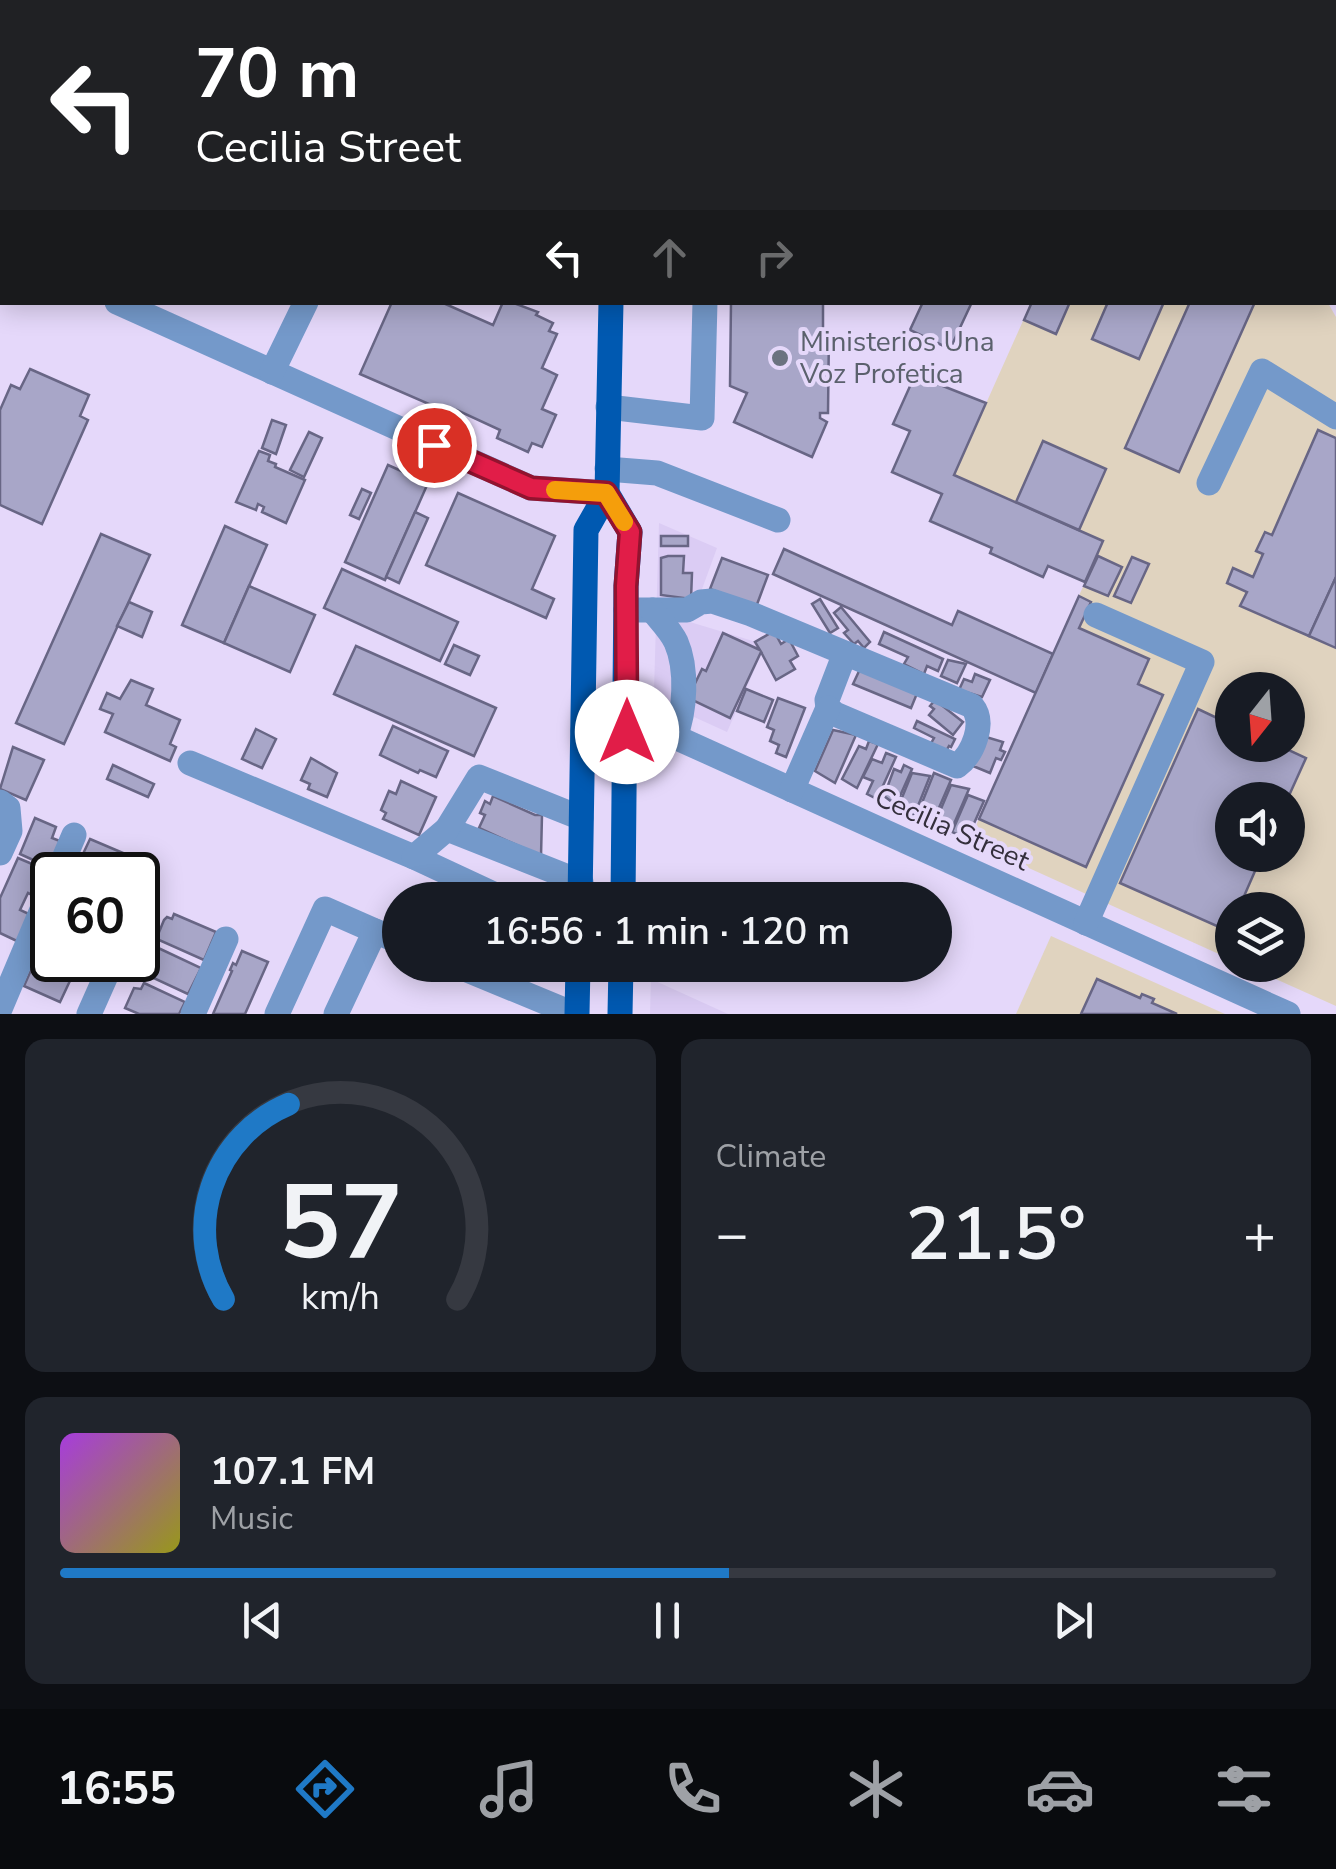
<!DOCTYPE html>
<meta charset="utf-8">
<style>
:root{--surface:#171b24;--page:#20242c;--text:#f1f3f6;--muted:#9ea1a6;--line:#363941;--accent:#1f79c6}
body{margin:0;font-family:"Nunito Sans",sans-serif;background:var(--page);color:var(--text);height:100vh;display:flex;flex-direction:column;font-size:38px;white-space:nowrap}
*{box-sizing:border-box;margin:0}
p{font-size:32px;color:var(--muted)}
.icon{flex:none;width:55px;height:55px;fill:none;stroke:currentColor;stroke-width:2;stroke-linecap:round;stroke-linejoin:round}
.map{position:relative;height:1014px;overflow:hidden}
.side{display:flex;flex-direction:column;gap:25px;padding:25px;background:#0d0f14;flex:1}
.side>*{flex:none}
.hud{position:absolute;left:0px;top:0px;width:1338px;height:305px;box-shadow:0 5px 25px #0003;background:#202124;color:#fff;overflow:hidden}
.needle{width:65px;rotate:197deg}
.buttons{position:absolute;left:1215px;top:672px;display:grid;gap:20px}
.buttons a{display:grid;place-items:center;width:90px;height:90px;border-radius:50%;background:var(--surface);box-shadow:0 5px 25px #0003;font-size:50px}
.speed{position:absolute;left:30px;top:852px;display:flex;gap:20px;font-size:50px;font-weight:700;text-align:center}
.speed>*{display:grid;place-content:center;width:130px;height:130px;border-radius:50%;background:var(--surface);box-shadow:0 5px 25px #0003;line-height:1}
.speed .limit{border:5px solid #111;border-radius:15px;background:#fff;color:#111}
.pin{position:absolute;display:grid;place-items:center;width:85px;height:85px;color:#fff;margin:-42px;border:5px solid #fff;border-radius:50%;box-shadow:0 2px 10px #0007}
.me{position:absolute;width:110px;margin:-55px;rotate:0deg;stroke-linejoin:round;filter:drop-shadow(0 0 8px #0008)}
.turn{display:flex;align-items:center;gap:35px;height:210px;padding:0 30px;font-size:45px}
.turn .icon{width:130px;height:130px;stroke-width:2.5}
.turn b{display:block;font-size:70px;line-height:85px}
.lanes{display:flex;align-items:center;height:95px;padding:0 30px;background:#0003;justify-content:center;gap:50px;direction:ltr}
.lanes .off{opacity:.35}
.big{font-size:75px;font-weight:600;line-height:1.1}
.side .tile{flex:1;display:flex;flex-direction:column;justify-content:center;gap:15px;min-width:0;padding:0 35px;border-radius:20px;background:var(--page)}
.side .dial{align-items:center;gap:0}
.dial svg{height:260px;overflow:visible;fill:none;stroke:var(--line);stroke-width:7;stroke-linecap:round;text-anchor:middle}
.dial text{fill:var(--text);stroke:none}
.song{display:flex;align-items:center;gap:30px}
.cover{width:120px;height:120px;border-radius:15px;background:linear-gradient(135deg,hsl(280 70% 55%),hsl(60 70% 35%))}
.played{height:10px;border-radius:5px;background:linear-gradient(90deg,var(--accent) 55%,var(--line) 55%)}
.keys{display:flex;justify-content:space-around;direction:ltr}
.heat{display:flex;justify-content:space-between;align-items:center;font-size:55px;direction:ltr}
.side .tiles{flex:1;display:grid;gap:25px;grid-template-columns:1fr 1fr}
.tile:last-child{grid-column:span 2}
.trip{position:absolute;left:382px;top:882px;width:570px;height:100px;border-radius:50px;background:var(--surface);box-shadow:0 5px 25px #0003;font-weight:600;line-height:100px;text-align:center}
.menu{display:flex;height:160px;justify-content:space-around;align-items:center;background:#090b0e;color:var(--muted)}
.menu .icon{width:70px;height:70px}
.menu .active{color:var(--accent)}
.menu b{font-size:45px;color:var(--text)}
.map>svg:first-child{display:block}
</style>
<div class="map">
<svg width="1336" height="1014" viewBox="0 0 1336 1014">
<rect width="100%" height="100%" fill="#e5d8fa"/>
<g fill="#dbccf4">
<polygon points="659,523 717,548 690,622 753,641 761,655 727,732 659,701 654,690"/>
<polygon points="651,979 728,1014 650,1014"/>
</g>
<g fill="#e0d3bf" fill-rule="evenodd">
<path d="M1031 303H1328L1336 317V1006L1244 965H1288V910H1232V960L969 841 1103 542 954 475ZM1232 690H1288V745H1232ZM1232 800H1288V855H1232Z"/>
<polygon points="1051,936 1225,1014 1016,1014"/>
</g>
<g fill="#a8a6c8" stroke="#686685" stroke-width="2.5">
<polygon points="830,0 964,0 963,2"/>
<polygon points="392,302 441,302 493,325 503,302 511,302 538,312 536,315 553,323 549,331 557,334 542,368 557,375 542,409 556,415 542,447 532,443 528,452 497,438 500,430 457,410 454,415 360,374"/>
<polygon points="731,302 823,302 823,331 829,330 828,413 820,413 820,418 827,422 812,457 734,422 747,393 730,386"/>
<polygon points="923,302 972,302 950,349 910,330"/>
<polygon points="1070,302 1056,334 1024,320 1032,302"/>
<polygon points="1108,302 1164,302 1139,359 1092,339"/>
<polygon points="1190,302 1255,302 1179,472 1125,448"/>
<polygon points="30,369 89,395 80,416 88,420 42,524 0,505 0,410 11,385 20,389"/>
<polygon points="915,375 986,403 954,475 1103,541 1085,582 1048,566 1043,577 990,553 992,548 930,521 942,494 892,472 910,431 893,424"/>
<polygon points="272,420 286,425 276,454 262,448"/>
<polygon points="1318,430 1336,438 1336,577 1309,636 1240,606 1247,592 1227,583 1233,568 1253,577 1263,554 1256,551 1265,532 1272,535"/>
<polygon points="309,432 322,438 304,477 290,470"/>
<polygon points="1043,441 1106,469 1079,530 1016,502"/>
<polygon points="259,451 270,455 268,461 276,464 275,467 305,480 286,523 262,512 264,507 258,504 256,510 236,502"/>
<polygon points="388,465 428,483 385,580 345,562"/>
<polygon points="362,489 371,493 359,519 350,515"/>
<polygon points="458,493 555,536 532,589 554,599 546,618 426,565"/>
<polygon points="415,512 428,518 399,583 386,577"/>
<polygon points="225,526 267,545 224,643 182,625"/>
<polygon points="101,534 150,555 64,744 16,723"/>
<rect x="661" y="536" width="27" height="10"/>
<polygon points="784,549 952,625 958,611 1053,654 1036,693 773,574"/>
<polygon points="668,556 684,556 683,573 692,573 691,599 661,595 661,558"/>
<polygon points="1098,556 1122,567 1108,596 1084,586"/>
<polygon points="1132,557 1149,564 1131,603 1114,596"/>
<polygon points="722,558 768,575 756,607 710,589"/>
<polygon points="342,569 458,622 440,661 324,608"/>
<polygon points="1336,577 1336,648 1309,636"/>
<polygon points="249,586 315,615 290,672 224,643"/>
<polygon points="1079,596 1091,602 1079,628 1149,659 1138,684 1163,695 1086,867 979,819"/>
<polygon points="820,599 838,628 830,633 812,604"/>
<polygon points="129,602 152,612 142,637 117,626"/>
<polygon points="841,607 870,642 864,648 858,641 854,644 844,633 848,630 834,613"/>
<polygon points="774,631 781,644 789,639 798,656 790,661 795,669 776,680 761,652 730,718 688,698 702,669 706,671 723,633 760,650 755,642"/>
<polygon points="884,632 943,659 938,671 927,666 924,674 904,664 908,657 879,644"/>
<polygon points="454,645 479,656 470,675 445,664"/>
<polygon points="356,646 496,708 474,756 334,694"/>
<polygon points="948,660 966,664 957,683 941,676"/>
<polygon points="860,669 918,691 911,708 853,684"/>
<polygon points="975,674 990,680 982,697 959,690 964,679 972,682"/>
<polygon points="131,680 153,689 146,705 180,720 170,744 176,747 170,761 105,732 113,714 100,709 107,693 120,699"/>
<polygon points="746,689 773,700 764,722 737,711"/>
<polygon points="778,698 805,708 786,757 776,753 779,745 770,741 774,730 767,727"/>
<polygon points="935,700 963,722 953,735 929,715 934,709 930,706"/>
<polygon points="1198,709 1232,725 1232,745 1278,745 1306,758 1287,800 1232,800 1232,855 1262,855 1238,910 1232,910 1228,931 1120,883"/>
<polygon points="917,721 955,739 951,747 949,746 945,753 930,745 934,738 914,728"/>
<polygon points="393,726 448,751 436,777 420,770 418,773 380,755"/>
<polygon points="256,729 276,739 262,768 242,759"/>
<polygon points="833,730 856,735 835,783 815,771"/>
<polygon points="986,737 1003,742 1000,750 1005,752 1001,760 996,758 990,773 973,766"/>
<polygon points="869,741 878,744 857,788 842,779 859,746 866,749"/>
<polygon points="13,747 44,760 26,800 0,789"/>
<polygon points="886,753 896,757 877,799 867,794 873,781 863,777 872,759 882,763"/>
<polygon points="311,758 337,773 327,797 308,789 310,784 301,780"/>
<polygon points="113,765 154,784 148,797 107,779"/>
<polygon points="904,765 912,769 896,805 884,796 894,769 901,772"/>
<polygon points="912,773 930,776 914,816 899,805"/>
<polygon points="934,773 951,780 932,824 917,815"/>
<polygon points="401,781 436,797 419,835 383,819 386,813 381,810 389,791 396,794"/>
<polygon points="951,785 969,789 950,833 935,823"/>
<polygon points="968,795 984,801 967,839 952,832"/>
<polygon points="493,796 535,815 542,815 541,856 479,828 485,815 480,813 485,801 490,804"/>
<polygon points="35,818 56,827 52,838 65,843 53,869 20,854"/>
<polygon points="90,839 130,856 122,873 82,856"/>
<polygon points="18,858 51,872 39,898 28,893 20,910 31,915 19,942 0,933 0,898"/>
<polygon points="174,914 216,932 204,960 159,940 157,937 164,920 167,917 172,919"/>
<polygon points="154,946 201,968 188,994 147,975 150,970 144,964"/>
<polygon points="242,951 268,962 245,1014 213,1014 232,971 230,970 233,963 236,965"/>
<polygon points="39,952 76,968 60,1002 24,986"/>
<polygon points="1097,979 1140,998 1142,994 1154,999 1152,1003 1177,1014 1081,1014"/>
<polygon points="144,983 185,1002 179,1014 139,1014 125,1008 134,988 141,989"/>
</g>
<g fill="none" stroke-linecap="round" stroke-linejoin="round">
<g stroke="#7499ca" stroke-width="25">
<polyline points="763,0 769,2"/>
<polyline points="1185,0 1187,2"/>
<polyline points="0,250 2,251"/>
<polyline points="1335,263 1336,265"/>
<polyline points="117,302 531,488 607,493"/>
<polyline points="272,372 306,302"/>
<polyline points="608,407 702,418 705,302"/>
<polyline points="607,469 657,473 778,520"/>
<polyline points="1209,483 1262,371 1336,417"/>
<path d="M626 610H687L701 602 712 601 751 614 972 706C986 723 973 754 957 766L835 714 828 708 827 700 845 653"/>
<path d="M652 610C660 620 671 631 676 642 688 669 685 712 675 737"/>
<polyline points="583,731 675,737 1288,1014"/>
<polyline points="190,763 414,857"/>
<polyline points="792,790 828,708"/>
<polyline points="0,802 8,808 10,831 0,853"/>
<polyline points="447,829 581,882"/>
<polyline points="57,875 74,835"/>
<polyline points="506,900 414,857 447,829 479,777 581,818"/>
<polyline points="138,906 139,903"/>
<polyline points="1086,923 1202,662 1096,615"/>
<polyline points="455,965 574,1014"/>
<polyline points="0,1009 52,886"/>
<polyline points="89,1014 113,960"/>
<polyline points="193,1014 226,939"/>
<polyline points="277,1014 325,909 400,942"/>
<polyline points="336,1014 375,931"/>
</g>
<g stroke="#0059b1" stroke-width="25">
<polyline points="618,2 618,0"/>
<polyline points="607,493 630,532 626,586 623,900"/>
<polyline points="580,900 586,530 607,493 611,302"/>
<polyline points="577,1014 578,965"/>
<polyline points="620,1014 621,965"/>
</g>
<g stroke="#91879f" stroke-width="8" stroke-dasharray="15 8" stroke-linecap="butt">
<polyline points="1254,0 1255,2"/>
<polyline points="1289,0 1292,2"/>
<polyline points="1335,39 1336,40"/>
<polyline points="1335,145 1336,147"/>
</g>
</g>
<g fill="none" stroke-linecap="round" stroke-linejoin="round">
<defs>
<polyline id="route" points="434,445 531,488 606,493 630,532 626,586 627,732"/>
</defs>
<use href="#route" stroke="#92132f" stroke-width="25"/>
<use href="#route" stroke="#e11d48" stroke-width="18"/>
<polyline stroke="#f59e0b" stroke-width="18" points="555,490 606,493 624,522"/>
</g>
<circle fill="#6b7280" stroke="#e5d8fa" stroke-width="4" cx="780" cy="358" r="10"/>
<g text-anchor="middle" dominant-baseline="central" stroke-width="8" stroke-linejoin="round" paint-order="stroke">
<g font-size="28" fill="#5b616d" stroke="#e5d8fa" text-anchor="start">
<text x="800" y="342">Ministerios Una<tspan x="800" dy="32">Voz Profetica</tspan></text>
</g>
<g font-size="28" fill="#342f3c" stroke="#e5d8fa">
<text transform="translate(952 829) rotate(24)">Cecilia Street</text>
</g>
</g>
</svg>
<div class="buttons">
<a><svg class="needle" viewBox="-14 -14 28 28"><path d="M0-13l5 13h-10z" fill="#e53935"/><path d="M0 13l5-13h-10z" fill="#9ea1a6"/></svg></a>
<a><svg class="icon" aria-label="sound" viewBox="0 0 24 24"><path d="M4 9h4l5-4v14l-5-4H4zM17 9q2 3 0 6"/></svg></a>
<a><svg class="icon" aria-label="layers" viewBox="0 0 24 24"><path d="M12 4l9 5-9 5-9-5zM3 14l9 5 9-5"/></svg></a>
</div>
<div class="speed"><div class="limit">60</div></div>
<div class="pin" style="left:434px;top:445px;background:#d93025"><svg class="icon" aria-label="arrive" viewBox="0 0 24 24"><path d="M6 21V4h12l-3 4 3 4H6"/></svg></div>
<svg class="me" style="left:627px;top:732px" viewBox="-20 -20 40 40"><circle r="19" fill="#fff"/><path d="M0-13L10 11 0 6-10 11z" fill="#e11d48"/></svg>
<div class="trip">16:56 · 1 min · 120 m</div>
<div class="hud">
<div class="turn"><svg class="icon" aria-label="left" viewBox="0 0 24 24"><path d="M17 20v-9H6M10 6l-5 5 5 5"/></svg><div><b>70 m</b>Cecilia Street</div></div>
<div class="lanes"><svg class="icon" aria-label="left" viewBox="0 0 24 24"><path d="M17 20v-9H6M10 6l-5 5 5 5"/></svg><svg class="icon off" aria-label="ahead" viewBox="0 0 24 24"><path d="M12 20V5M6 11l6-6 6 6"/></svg><svg class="icon off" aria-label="right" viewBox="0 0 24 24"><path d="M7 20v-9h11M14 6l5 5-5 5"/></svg></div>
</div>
</div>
<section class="side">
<div class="tiles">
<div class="tile dial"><svg viewBox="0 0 100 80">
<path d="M14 69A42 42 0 1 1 86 69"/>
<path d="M14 69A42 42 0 0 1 34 9" stroke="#1f79c6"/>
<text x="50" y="56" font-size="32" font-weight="700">57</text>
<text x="50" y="72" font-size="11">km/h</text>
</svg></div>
<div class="tile"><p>Climate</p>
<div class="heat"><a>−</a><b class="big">21.5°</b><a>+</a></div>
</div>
<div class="tile">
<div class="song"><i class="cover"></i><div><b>107.1 FM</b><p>Music</p></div></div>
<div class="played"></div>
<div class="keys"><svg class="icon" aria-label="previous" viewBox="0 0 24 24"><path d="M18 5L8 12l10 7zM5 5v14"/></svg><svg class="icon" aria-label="pause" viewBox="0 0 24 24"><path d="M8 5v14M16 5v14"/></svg><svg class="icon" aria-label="next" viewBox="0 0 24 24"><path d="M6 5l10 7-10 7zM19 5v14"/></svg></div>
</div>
</div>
</section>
<nav class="menu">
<b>16:55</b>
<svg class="icon active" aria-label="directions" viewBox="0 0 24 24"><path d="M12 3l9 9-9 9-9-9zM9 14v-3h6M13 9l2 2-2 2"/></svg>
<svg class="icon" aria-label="music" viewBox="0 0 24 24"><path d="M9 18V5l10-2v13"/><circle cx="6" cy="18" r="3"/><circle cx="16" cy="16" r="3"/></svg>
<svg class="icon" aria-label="phone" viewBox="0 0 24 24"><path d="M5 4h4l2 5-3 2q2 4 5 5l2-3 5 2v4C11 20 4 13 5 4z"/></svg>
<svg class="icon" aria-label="climate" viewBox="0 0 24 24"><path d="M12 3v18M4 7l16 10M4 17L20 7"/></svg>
<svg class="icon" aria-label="car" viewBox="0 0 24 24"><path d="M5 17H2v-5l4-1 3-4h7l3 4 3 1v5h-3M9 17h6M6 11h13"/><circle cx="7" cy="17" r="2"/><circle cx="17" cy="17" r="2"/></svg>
<svg class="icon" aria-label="filters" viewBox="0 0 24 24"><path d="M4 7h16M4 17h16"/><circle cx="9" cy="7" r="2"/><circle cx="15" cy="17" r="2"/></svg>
</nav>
